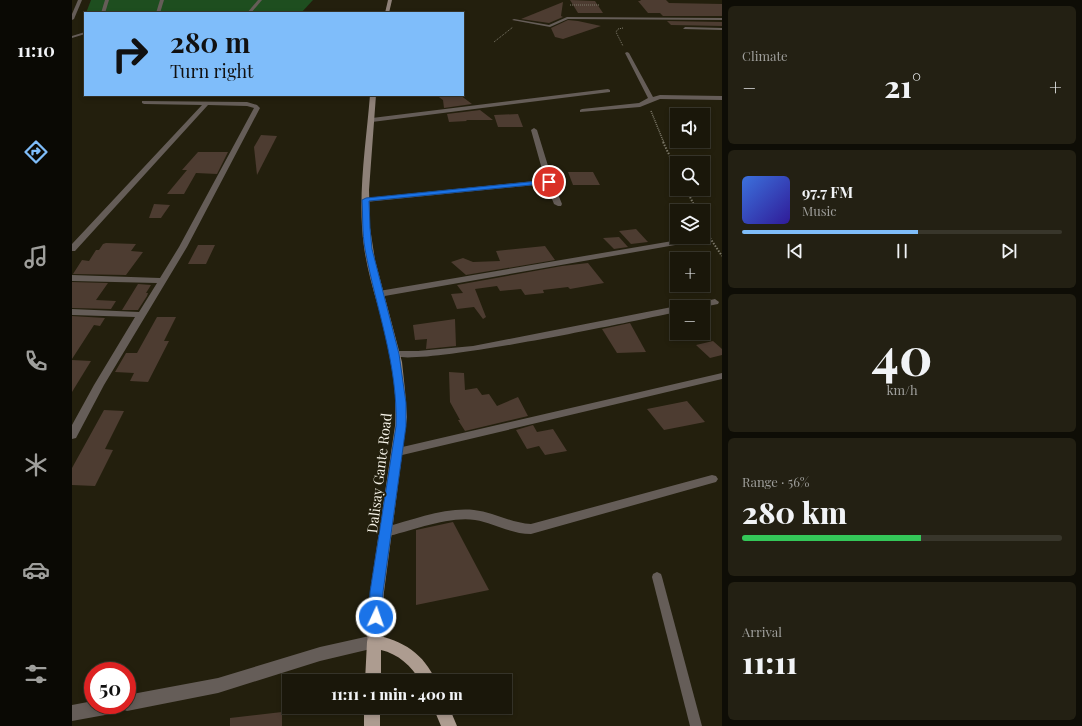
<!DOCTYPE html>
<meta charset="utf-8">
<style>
:root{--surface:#1a170a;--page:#232013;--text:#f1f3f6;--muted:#9f9f9c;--line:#38362b;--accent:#7fbdfa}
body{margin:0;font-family:"Playfair Display",serif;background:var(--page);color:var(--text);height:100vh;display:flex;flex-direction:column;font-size:15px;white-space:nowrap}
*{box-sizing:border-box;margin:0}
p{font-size:13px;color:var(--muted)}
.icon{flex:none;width:22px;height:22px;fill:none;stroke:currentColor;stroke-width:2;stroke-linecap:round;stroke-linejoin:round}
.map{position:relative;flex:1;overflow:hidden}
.details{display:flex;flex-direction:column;gap:6px;padding:6px;background:#0e0d06;width:360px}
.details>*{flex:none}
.banner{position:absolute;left:12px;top:12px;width:380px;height:84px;border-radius:0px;box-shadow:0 2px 6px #0003,0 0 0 1px var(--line);background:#7fbdfa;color:#111;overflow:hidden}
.tools{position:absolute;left:598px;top:108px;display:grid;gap:8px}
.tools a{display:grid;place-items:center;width:40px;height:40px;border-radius:0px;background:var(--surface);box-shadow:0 2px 6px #0003,0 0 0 1px var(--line);font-size:20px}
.speed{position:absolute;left:12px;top:662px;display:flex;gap:8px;font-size:20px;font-weight:700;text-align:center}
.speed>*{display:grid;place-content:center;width:52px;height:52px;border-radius:50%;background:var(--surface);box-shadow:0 2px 6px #0003,0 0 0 1px var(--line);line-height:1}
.speed .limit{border:6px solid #d22;background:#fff;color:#111}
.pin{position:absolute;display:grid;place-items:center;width:34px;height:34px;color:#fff;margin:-17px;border:2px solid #fff;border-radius:50%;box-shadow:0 1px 4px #0007}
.me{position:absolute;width:44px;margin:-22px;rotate:3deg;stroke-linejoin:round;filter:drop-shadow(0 0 3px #0008)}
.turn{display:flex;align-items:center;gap:14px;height:84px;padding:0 20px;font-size:18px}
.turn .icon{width:52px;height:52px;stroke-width:2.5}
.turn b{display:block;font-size:28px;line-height:34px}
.big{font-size:30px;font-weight:800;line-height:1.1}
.details .tile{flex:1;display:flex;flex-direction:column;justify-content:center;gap:6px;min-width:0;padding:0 14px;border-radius:6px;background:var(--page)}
.details .dial{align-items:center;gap:0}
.dial b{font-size:52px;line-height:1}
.song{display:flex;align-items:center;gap:12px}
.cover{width:48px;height:48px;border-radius:6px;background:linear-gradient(135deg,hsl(220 70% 55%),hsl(250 70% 35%))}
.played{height:4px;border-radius:2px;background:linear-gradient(90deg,var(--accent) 55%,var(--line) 55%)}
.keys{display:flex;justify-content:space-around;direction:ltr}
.heat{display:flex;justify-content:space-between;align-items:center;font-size:22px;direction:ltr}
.charge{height:6px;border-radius:3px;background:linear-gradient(90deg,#34c759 56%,var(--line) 0)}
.trip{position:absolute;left:210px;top:674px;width:230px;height:40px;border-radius:0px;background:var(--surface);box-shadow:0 2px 6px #0003,0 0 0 1px var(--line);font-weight:800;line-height:40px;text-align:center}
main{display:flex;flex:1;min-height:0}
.dock{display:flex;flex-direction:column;width:72px;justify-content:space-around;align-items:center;background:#0a0904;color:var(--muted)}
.dock .icon{width:28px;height:28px}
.dock .on{color:var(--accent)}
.dock b{font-size:18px;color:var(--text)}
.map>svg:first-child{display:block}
</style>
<main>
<nav class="dock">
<b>11:10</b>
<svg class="icon on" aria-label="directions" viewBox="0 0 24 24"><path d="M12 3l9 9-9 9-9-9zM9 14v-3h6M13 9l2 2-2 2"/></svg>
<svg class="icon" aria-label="music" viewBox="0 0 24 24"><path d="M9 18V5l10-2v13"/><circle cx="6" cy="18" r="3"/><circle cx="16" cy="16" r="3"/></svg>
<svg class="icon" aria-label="phone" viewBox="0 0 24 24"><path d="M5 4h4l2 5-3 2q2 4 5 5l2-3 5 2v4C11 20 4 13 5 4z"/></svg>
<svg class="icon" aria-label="climate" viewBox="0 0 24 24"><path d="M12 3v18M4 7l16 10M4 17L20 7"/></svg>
<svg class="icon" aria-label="car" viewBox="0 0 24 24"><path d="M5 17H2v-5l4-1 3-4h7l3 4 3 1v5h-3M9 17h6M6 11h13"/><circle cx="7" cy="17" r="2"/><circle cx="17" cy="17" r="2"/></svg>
<svg class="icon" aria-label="filters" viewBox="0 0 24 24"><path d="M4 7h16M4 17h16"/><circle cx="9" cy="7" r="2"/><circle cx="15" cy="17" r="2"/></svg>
</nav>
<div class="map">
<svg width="650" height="726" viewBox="0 0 650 726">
<rect width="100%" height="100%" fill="#231f0d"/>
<polygon fill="#1e4e1f" points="19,0 241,0 229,13 14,13"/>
<g fill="#4d3c31">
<polygon points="498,0 523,1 531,13 506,13"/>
<polygon points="568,0 594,0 597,3 650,4 650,16 591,16 588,13 576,13 566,1 569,1"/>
<polygon points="491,2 489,16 491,17 477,23 449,19"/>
<polygon points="496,20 506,21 529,26 491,39 483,37 479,28"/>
<polygon points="595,21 650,22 650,26 599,25"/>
<polygon points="364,95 388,95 400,104 372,108 371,100"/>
<polygon points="408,110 421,120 394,120 395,121 377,122 375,114"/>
<polygon points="446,114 451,127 426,127 422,115"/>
<polygon points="189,135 205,136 185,175 182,147"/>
<polygon points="126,152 156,152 145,174 124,173 112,194 95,194 115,170 110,170"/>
<polygon points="496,172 521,172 528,185 501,185"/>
<polygon points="82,204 98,205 89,218 77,218"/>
<polygon points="564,229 576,242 559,244 547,231"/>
<polygon points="547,237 556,247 542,249 531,238"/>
<polygon points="34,243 64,244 59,251 71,252 54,275 1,274 10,260 17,261 24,250 27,250 31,244"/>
<polygon points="126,245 143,245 134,264 116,264"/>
<polygon points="473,246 483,260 382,277 394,275 379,262 391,258 401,262 428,261 424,251"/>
<polygon points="516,263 532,283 498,289 496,287 471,290 472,293 453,295 449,289 428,291 425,286 403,289 414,317 411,319 402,307 385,309 379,294 391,293 385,285 490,266"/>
<polygon points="0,282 36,283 24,300 44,301 39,309 0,308"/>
<polygon points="66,284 79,285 74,293 76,293 75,296 66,310 50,310"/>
<polygon points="0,316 33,318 28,326 22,325 0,359"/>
<polygon points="85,317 104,317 92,341 97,341 76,382 58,381 62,373 43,372 54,353 65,353"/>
<polygon points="383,319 384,346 354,349 355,339 343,340 341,325"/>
<polygon points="558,323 574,352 545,353 530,329"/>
<polygon points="641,341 650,349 650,355 638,358 624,345"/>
<polygon points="0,360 19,361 0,392"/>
<polygon points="377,372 392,373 393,390 405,388 410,395 417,394 425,406 446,397 456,416 393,431 386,420 388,420 378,402"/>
<polygon points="615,401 633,422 592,430 575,409"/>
<polygon points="32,410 52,411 33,449 41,450 23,486 0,485 0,468"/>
<polygon points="461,425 465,432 481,429 495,451 473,455 467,446 455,449 444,430"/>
<polygon points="381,522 417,590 344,605 344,530"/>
<polygon points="210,712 210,726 158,726 158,718"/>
</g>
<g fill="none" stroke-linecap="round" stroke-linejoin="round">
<g stroke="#7d796a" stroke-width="1" stroke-dasharray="1 1" stroke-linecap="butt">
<polyline points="498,5 528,5"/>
<polyline points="551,28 546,29 544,32 551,46"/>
<polyline points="422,42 441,27"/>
</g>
<polyline stroke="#7d796a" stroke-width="1.5" stroke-dasharray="1 1" stroke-linecap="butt" points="579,111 592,143"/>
<g stroke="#7d796a" stroke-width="2" stroke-dasharray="1.5 1.5" stroke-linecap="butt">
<polyline points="591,142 605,171"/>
<polyline points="614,189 625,211"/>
<polyline points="631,224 636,234"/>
<polyline points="638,238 650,256"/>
</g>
<g fill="#655d58" fill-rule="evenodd">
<polygon points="33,0 37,0 33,13 29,13"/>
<polygon points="88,0 92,0 88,13 84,13"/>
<polygon points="186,0 190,0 179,13 175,13"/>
<polygon points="585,572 589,574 590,577 630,726 618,726 580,577 581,574"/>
</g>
<g fill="#655d58" fill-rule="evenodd">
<polygon points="6,0 10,0 2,19 0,20 0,14"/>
<polygon points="495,17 650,18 650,20 496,19 478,27 440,20 442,19 477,25"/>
<polygon points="613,27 650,28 650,30 611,29"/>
<polygon points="13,32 13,34 0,38 0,36"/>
<polygon points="555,52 557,53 581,97 588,95 650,96 650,100 588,99 568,107 508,112 508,110 510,109 567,103 576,98 553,53"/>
<polygon points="536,89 538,90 538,92 300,122 297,120 300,118"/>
<polygon points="70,101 175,102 185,105 188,108 115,247 32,385 4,438 0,439 0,425 22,385 63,317 0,315 0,309 67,312 85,283 0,281 0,275 88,278 107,247 182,108 175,106 136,105 3,251 0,251 0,244 130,105 72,104 70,103"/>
<polygon points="462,128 465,130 481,182 490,204 489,206 486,206 482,204 474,184 294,202 290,200 294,198 473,180 459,130"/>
<polygon points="624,237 629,237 630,239 626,241 307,297 303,294 307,291"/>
<polygon points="643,299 647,302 646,304 631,307 612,307 614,305"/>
<path d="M605 306 608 307H605V312C571 319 332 371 318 354L323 351H346L401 346Z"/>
<polygon points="650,373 650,379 326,456 322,455 320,452 322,449 326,448"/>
<path d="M640 475 644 476 646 479 644 482 459 534C439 534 422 523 403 520 376 516 340 531 313 537L308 536 307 532 308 528 313 527C341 520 373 507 402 510 421 512 439 523 459 524Z"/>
</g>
<polygon fill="#655d58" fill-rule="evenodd" points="302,635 307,637 309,642 307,647 248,661 146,693 55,711 50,709 44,713 0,721 0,705 21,701 21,705 55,705 55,695 146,678 248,647"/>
<g fill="#8e8178" fill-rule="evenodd">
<polygon points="316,0 320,0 317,13 313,13"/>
<path d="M298 95H304L297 190 298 228 303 260 330 362 333 390 335 417 312 592 309 642 307 647 302 649 297 647 295 642 298 592 323 426C324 402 323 377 318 353 311 318 297 283 292 247 285 197 294 145 298 95Z"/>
</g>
<g fill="#ad9c90" fill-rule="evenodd">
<path d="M302 635C331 640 352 654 364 681H348C340 666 326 654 309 650V681H293L295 642 297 637Z"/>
<rect x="292" y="707" width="16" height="19"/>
<polygon points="361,707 377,707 385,726 369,726"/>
</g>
</g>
<path fill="#1a73e8" stroke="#114b97" d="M477 180 480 182 479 183 297 201 298 228 300 249 327 354 334 403V426L311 592 310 617 308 621 304 623 299 621 297 617 298 592 324 426C326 364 304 309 293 249 290 232 291 216 290 200L294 198Z"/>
<g text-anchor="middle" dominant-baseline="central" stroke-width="4" stroke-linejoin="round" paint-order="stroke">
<g font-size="14" fill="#f4f1e6" stroke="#231f0d">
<text transform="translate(307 473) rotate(-83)">Dalisay Gante Road</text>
</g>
</g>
</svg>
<div class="tools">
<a><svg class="icon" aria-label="sound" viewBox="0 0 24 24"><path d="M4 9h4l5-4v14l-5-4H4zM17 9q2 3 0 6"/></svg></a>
<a><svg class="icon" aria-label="search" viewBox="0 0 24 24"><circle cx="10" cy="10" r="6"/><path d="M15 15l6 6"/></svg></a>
<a><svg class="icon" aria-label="layers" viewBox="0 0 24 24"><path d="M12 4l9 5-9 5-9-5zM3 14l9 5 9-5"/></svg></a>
<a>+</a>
<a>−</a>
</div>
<div class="speed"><div class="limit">50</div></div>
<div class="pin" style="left:477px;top:182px;background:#d93025"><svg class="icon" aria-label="arrive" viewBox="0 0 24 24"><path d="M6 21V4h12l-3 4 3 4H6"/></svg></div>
<svg class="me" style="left:304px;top:617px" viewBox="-20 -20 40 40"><circle r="17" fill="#1a73e8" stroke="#fff" stroke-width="3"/><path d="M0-11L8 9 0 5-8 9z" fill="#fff"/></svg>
<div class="trip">11:11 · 1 min · 400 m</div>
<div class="banner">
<div class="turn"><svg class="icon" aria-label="right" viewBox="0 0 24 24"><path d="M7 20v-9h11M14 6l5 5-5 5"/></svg><div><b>280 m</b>Turn right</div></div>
</div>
</div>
<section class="details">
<div class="tile"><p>Climate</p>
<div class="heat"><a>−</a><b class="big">21°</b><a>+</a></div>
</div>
<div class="tile">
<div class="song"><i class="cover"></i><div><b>97.7 FM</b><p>Music</p></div></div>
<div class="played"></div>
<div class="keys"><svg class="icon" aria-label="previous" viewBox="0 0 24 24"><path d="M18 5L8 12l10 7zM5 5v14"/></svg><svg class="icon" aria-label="pause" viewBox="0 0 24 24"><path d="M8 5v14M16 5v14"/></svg><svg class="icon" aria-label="next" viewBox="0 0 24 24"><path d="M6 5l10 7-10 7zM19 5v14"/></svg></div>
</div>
<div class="tile dial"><b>40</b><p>km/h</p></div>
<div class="tile"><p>Range · 56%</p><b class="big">280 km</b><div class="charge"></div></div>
<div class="tile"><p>Arrival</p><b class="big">11:11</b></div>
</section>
</main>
